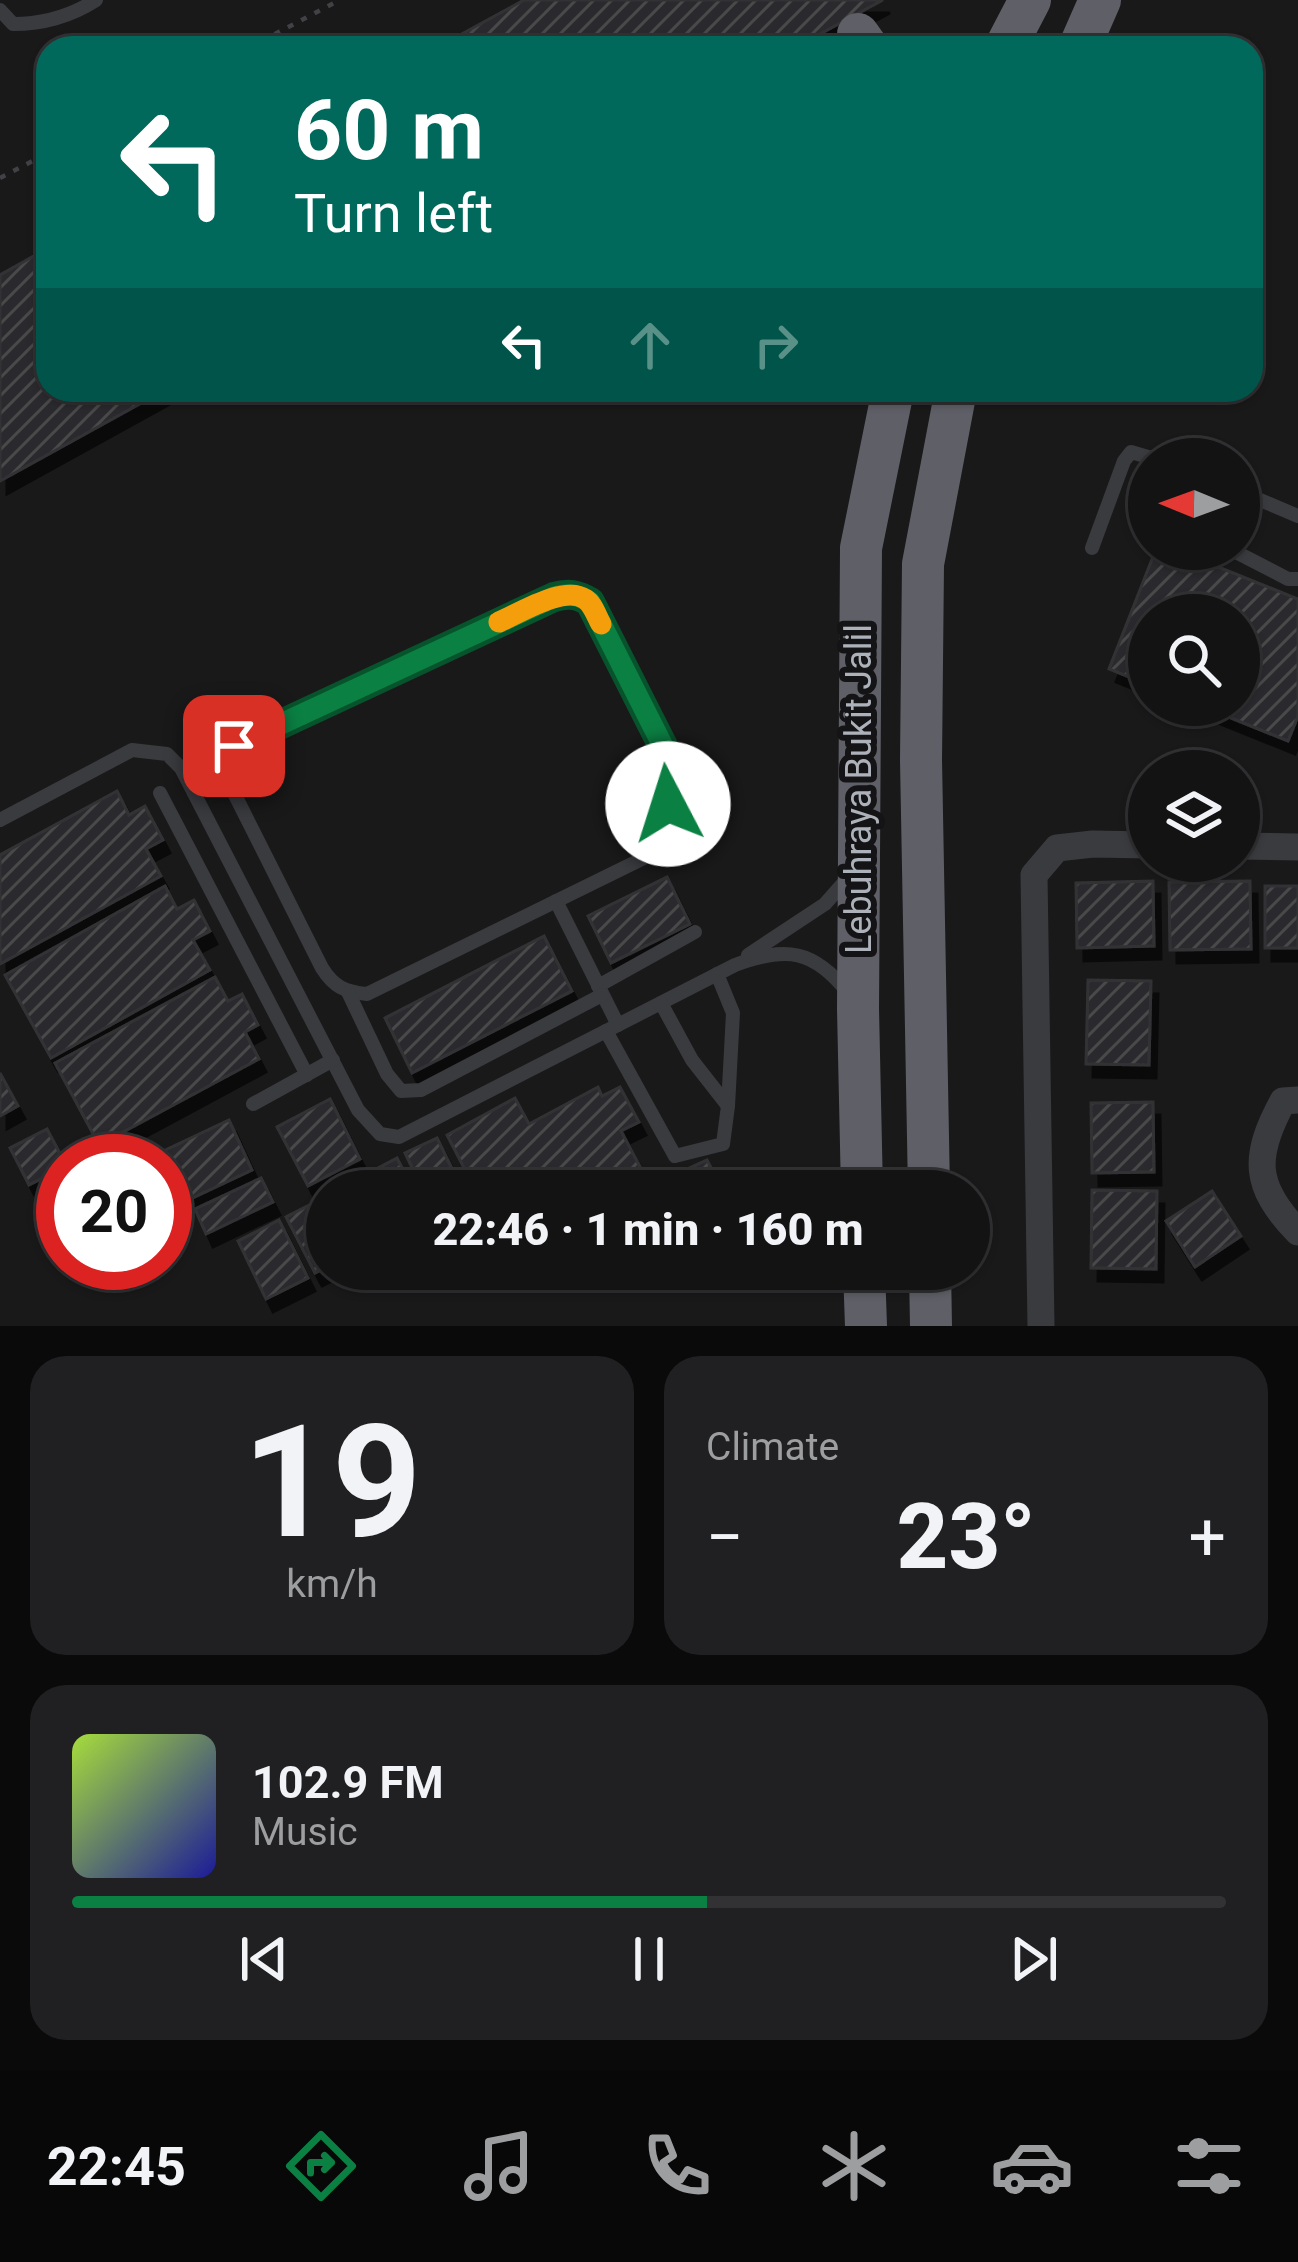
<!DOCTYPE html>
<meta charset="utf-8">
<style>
:root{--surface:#131314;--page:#202022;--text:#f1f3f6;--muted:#9d9ea0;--line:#323234;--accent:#0b8043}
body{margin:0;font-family:Roboto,sans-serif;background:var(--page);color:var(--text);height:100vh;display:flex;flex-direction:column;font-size:45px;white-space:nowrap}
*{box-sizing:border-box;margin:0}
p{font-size:39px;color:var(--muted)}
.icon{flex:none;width:66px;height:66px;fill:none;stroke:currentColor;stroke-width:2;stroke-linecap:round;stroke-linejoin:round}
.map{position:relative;height:1326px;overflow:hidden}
.drawer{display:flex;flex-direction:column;gap:30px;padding:30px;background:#0a0a0b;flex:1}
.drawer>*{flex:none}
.guide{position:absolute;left:36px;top:36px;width:1227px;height:366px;border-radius:36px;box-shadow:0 3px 9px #0004,0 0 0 3px var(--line);background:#00695c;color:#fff;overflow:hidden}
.needle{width:78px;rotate:271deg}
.controls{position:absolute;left:1128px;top:438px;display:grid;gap:24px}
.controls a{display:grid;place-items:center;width:132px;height:132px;border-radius:50%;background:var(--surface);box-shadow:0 3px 9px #0004,0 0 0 3px var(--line);font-size:60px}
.speed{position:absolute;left:36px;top:1134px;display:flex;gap:24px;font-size:60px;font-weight:700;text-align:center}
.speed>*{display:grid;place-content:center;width:156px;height:156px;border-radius:50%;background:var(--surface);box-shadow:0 3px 9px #0004,0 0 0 3px var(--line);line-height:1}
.speed .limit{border:18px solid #d22;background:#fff;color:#111}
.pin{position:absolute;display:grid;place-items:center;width:102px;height:102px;color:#fff;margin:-51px;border-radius:24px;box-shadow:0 6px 18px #0006}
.me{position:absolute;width:132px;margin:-66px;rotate:355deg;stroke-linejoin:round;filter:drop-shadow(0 0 9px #0008)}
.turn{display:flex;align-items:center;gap:42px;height:252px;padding:0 60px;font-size:54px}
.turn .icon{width:156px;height:156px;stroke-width:2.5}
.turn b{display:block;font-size:84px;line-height:102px}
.lanes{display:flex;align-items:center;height:114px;padding:0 60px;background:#0003;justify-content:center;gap:60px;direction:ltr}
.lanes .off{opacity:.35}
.big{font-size:90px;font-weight:800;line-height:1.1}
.drawer .tile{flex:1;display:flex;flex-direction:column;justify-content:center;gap:18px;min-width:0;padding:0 42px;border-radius:36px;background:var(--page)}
.drawer .dial{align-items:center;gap:0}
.dial b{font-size:156px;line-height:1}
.song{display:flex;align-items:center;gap:36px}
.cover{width:144px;height:144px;border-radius:18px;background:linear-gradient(135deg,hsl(80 70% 55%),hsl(240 70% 35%))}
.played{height:12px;border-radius:6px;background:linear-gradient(90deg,var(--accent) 55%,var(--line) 55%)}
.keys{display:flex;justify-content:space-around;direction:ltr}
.heat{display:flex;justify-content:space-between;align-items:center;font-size:66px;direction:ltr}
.drawer .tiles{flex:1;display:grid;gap:30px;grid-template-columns:1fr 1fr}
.tile:last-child{grid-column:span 2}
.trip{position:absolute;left:306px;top:1170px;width:684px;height:120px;border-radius:60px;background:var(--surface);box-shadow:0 3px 9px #0004,0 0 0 3px var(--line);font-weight:800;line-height:120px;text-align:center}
.dock{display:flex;height:192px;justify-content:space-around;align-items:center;background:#080808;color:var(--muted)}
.dock .icon{width:84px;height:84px}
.dock .on{color:var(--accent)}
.dock b{font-size:54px;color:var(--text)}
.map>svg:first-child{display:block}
</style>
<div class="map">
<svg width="1298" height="1326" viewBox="0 0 1298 1326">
<defs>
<pattern id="building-hatch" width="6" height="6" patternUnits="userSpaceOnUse" patternTransform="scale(3)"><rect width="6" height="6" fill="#2c2c2e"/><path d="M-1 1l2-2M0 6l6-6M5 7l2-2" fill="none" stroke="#48484a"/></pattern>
<filter id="shadow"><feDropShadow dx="7" dy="13" stdDeviation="0" flood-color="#0009"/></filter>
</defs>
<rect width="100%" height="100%" fill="#19191a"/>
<g fill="url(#building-hatch)" stroke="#333336" stroke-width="3" filter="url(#shadow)">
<polygon points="524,0 883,0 794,48 436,48"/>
<polygon points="48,248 48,390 165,390 0,481 0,275"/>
<polygon points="1156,549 1174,549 1298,599 1298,716 1288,741 1199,705 1239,705 1239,615 1149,615 1149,685 1109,669"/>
<polygon points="117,791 129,815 145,806 163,840 146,849 161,876 0,964 0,855"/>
<polygon points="667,877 690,924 611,963 588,916"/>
<polygon points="1153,881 1154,946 1077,948 1076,883"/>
<polygon points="1250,881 1251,949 1170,950 1169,882"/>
<polygon points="165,886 177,909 194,900 210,931 193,940 210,970 51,1058 5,975"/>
<rect x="1265" y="886" width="33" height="62"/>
<polygon points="544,936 572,991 412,1073 385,1018"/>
<polygon points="215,977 228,1001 242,994 258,1025 245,1032 259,1059 99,1145 55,1063"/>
<polygon points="1088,980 1151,981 1149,1065 1086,1064"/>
<polygon points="0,1073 18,1106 0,1116"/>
<polygon points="598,1087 602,1096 620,1087 639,1122 621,1131 647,1180 636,1186 639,1191 558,1191 551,1178 526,1191 496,1191 493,1185 476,1191 447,1135 515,1098 529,1124"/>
<polygon points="330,1099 360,1159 308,1186 277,1127"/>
<polygon points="1153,1102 1154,1172 1092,1173 1091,1103"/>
<polygon points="229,1120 252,1170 165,1211 165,1161 142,1161"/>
<polygon points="47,1129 64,1161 63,1168 29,1185 10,1148"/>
<polygon points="437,1138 463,1191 423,1191 405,1153"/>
<polygon points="397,1158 414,1191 368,1191 361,1177"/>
<polygon points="707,1160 717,1179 692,1191 654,1191 652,1185"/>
<polygon points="261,1178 273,1202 206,1234 195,1209"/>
<polygon points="1092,1190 1157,1191 1156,1269 1091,1268"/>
<polygon points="1212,1191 1241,1236 1195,1267 1166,1221"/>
<polygon points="327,1196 327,1267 315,1273 286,1217"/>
<polygon points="279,1220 308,1278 266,1299 238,1241"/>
</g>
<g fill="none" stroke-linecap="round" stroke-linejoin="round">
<g stroke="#404246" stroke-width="4.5" stroke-dasharray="6 9" stroke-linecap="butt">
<polyline points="248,48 340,0"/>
<polyline points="0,178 48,153"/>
</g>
<g stroke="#3a3b3f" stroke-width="14">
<path d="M0 10 13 24C43 24 71 16 96 0"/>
<polyline points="1239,491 1298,516"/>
<polyline points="1092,548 1124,461 1131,452 1155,459"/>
<polyline points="1230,549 1288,579 1298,579"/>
<path d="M566 594 580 595 590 602 670 761C673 794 670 832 646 857L367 994C345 992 334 987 322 968L230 785C223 760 225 752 247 738L554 597Z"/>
<polyline points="160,793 307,1075"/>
<path d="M0 820 132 750 167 754 181 768 358 1110 380 1134 399 1137 735 965C786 946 814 949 849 994"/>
<polyline points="556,901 618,1025"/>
<polyline points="748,955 825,904 848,878"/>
<polyline points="598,986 695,932"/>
<polyline points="348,992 387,1074 401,1091 421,1090 602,995"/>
<polyline points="661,1003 692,1060 728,1106"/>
<polyline points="606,1031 675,1156 723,1144 728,1106 733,1013 717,974"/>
<polyline points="253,1104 333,1060"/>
</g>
<g stroke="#3a3b3f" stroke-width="27">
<polyline points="1239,846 1298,847"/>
<path d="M1298 1100 1283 1101C1253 1156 1253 1186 1298 1232"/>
<polyline points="1041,1326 1034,875 1057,848 1093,844 1149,845"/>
</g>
<g stroke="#5f6067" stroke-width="42">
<polyline points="858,34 868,48"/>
<polyline points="1005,48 1030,0"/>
<polyline points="1079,48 1100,0"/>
<polyline points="862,1191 858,1009 861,548 893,390"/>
<polyline points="929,1191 921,760 923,564 956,390"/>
<polyline points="864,1269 866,1326"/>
<polyline points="930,1269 931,1326"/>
</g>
</g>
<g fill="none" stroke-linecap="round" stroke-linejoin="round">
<defs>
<path id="route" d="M234 746 554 597C568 593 577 594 590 602L670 760 672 779 668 804"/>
</defs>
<use href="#route" stroke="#07532c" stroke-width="30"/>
<use href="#route" stroke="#0b8043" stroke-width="21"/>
<path stroke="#f59e0b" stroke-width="21" d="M499 622C520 613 564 585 585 599 593 604 596 615 601 624"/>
</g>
<g text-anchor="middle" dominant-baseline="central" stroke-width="12" stroke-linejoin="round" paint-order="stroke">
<g font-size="36" fill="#adb1b9" stroke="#141416">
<text transform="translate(859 789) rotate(-90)">Lebuhraya Bukit Jalil</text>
</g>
</g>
</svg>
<div class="controls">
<a><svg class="needle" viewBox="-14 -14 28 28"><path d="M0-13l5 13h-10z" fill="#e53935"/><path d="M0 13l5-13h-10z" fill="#9d9ea0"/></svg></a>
<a><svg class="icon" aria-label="search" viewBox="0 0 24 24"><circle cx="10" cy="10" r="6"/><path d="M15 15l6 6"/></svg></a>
<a><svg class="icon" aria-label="layers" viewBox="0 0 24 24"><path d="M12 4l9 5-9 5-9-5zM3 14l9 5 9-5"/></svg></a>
</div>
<div class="speed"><div class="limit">20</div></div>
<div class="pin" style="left:234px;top:746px;background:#d93025"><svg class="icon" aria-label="arrive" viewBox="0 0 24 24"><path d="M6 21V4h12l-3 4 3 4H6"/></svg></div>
<svg class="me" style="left:668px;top:804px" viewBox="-20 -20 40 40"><circle r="19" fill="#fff"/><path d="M0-13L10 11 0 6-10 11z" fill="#0b8043"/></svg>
<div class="trip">22:46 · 1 min · 160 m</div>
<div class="guide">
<div class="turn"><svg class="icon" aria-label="left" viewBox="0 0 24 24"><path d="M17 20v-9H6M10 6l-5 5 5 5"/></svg><div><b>60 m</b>Turn left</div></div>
<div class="lanes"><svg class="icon" aria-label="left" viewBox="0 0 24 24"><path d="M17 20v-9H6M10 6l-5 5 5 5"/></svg><svg class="icon off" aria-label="ahead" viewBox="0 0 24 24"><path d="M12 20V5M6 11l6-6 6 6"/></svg><svg class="icon off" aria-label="right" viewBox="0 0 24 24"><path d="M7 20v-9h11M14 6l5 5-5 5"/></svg></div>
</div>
</div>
<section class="drawer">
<div class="tiles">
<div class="tile dial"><b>19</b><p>km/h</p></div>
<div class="tile"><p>Climate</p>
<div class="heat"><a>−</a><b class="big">23°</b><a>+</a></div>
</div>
<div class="tile">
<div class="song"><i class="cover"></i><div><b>102.9 FM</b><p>Music</p></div></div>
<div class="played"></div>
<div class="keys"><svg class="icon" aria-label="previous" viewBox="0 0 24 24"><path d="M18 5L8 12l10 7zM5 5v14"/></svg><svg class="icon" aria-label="pause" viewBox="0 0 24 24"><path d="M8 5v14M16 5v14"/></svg><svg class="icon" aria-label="next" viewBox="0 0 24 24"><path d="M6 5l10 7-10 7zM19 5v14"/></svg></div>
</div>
</div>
</section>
<nav class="dock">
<b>22:45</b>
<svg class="icon on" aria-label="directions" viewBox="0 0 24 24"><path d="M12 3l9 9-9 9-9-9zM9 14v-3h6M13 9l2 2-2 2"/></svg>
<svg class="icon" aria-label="music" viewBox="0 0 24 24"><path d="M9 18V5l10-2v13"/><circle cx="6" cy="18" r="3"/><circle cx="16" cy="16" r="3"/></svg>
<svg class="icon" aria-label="phone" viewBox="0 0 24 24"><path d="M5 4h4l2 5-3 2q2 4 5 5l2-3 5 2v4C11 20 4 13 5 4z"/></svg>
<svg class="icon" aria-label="climate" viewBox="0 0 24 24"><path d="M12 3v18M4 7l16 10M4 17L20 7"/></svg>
<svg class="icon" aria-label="car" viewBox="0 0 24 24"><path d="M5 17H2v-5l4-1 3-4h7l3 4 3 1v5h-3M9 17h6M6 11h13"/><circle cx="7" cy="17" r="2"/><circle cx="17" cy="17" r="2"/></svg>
<svg class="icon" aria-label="filters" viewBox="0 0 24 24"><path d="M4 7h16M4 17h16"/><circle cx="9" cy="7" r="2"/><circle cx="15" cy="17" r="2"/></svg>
</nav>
